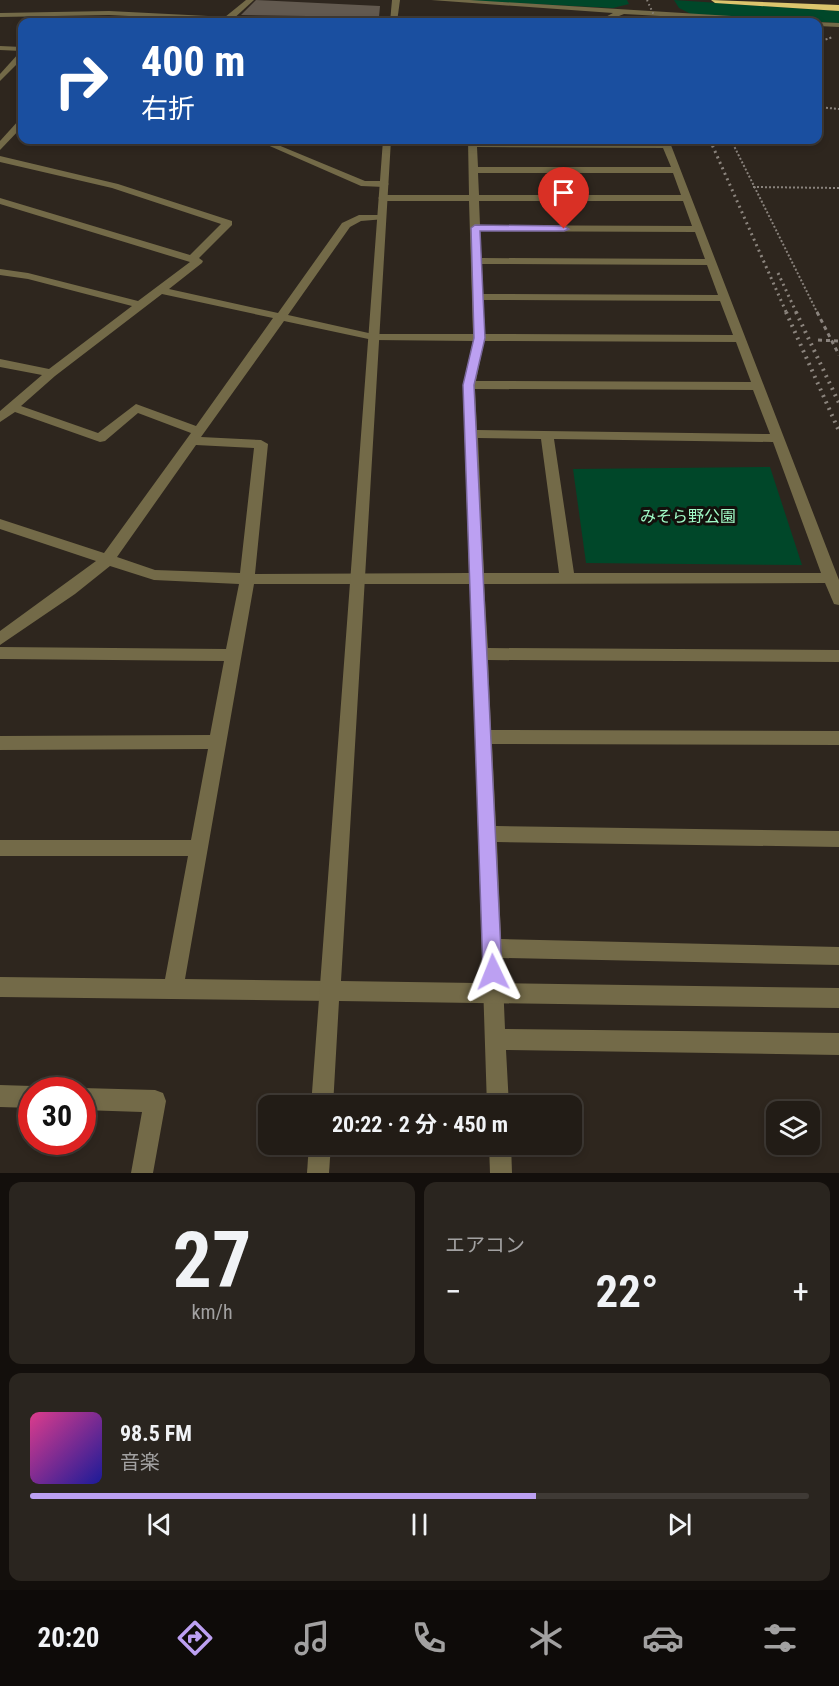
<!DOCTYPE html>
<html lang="ja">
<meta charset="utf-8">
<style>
:root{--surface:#221c16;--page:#2a251f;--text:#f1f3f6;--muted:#a2a1a1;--line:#3f3a35;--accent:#bca0f2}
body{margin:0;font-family:"Roboto Condensed","Noto Sans JP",sans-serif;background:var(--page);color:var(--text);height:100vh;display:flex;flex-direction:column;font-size:22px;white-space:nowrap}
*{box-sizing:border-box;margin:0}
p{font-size:20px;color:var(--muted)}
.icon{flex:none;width:33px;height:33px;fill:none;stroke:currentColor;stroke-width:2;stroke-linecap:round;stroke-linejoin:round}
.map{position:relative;height:1173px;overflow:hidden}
.side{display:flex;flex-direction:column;gap:9px;padding:9px;background:#130f0c;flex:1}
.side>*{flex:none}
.guide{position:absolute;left:18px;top:18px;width:804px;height:126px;border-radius:12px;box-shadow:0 3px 9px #0003,0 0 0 2px var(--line);background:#1a4fa0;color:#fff;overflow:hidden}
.buttons{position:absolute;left:766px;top:1101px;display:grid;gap:12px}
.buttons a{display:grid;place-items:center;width:54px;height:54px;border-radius:12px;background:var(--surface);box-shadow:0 3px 9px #0003,0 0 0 2px var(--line);font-size:30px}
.speed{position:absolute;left:18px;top:1077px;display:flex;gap:12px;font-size:30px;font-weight:700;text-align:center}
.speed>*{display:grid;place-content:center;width:78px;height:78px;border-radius:50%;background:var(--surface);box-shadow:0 3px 9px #0003,0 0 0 2px var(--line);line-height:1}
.speed .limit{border:9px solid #d22;background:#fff;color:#111}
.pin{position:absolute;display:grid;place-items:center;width:51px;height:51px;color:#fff;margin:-62px -26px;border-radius:50% 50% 50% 0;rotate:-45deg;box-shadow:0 0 6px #0007}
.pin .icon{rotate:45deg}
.me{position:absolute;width:66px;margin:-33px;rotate:358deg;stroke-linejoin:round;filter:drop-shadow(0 0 4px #0008)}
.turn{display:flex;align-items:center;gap:21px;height:126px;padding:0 24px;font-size:27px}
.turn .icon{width:78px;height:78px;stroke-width:2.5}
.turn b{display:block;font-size:42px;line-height:51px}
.big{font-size:45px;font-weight:700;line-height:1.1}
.side .card{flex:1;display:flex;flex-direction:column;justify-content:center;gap:9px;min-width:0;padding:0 21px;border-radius:12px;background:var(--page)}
.side .dial{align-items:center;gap:0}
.dial b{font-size:78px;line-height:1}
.song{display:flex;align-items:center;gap:18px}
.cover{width:72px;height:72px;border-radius:9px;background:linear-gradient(135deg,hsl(330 70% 55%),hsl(240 70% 35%))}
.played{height:6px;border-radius:3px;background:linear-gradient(90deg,var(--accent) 65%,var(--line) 65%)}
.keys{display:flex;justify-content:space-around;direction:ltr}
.heat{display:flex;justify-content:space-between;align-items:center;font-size:33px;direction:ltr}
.side .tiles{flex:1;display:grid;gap:9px;grid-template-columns:1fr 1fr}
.card:last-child{grid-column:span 2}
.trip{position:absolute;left:258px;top:1095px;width:324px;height:60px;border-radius:12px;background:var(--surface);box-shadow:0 3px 9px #0003,0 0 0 2px var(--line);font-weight:700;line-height:60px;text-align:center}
.tabs{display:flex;height:96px;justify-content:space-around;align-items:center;background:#0e0b09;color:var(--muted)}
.tabs .icon{width:42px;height:42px}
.tabs .on{color:var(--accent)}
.tabs b{font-size:27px;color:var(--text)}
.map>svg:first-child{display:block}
</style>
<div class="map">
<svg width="839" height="1173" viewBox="0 0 839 1173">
<rect width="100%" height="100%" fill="#2e261e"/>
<g fill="#004729">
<polygon points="450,0 627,0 629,4 613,8"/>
<polygon points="674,0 839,11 839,23 691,14 679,8"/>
<polygon points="770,467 802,565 586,563 573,469"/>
</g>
<polygon fill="#62594f" points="256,0 380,6 379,17 241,15"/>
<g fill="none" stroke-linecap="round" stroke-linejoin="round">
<g stroke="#8a837d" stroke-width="2" stroke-dasharray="2 2" stroke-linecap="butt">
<polyline points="818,42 833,37"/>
<polyline points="818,107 839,109"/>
<polyline points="731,140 818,314"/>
<polyline points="753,187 839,188"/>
</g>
<g stroke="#8a837d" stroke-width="3" stroke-dasharray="4 4" stroke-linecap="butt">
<polyline points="817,312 839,355"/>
<polyline points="818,340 839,341"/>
</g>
<g fill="#736a48" fill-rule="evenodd">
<polygon points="431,0 470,0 796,20 800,22 768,22 624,14 604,22 596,22 613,13"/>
<polygon points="109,11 228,17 419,20 423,22 228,21 109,15 0,17 0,13"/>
<polygon points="815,22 839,23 839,27 818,26"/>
<polygon points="0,46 22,47 22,51 0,50"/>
<polygon points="19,53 22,53 22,59 0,81 0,74"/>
<polygon points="19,120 22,120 22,127 0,150 0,141"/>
<polygon points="256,140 266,140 365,181 384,181 389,184 384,187 361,186"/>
<path d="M468 140 661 142V140H669L839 580V605L834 604 825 583 484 584 488 648 839 650V662L488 660 491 730 839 731V745L492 744 496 826 839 831V847L497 842 501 939 839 947V965L502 958 505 1029 839 1033V1055L506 1050 509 1106H487L470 584H254L185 979 330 981 337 984 340 991 337 998 330 1001 0 997V977L165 979 188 856H0V840H191L208 749 0 750V736L210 735 224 661 0 659V647L226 649 239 584 154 580 110 566 75 594 0 645V631L96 561 0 529V519L104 553 191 433 138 413 105 441 100 442 15 412 0 422V411L42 375 0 367V359L49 369 132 306 28 279 0 275V269L28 273 138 301 190 262 0 204V198L190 255 221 224 112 188 0 162V156L118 184 232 221V225L199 258 203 261 202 263 169 289 278 313 342 223 359 215H385V219L361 221 350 227 288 315 373 334H473L469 201H383L378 198 383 195H469ZM477 147 663 148 671 167H478ZM478 173H673L681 195H479ZM479 201H683L692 226 480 225ZM480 231 695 232 705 259 481 258ZM482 264 707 265 718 295 483 294ZM162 294 273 318 196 426 136 404 98 433 21 406 55 376ZM483 300 720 301 733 335 485 334ZM284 321 373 340 473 341 463 385 469 573 255 574 268 444 261 440 201 437ZM484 341 736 342 751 382 476 381ZM475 389 753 390 770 434 477 430ZM478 438 541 439 559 573H484ZM554 439 773 442 821 573H574ZM196 445 254 448 240 573 155 570 117 557Z"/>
<polygon points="0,1085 32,1086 40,1090 32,1090 32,1108 0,1107"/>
<polygon points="82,1088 155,1090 163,1093 166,1101 153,1173 131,1173 142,1112 82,1110 82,1090 76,1090"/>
<polygon points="489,1144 511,1144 512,1173 490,1173"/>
</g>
<g fill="#736a48" fill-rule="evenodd">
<polygon points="246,0 254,0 231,21 225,21 225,17"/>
<polygon points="392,0 400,0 397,22 390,22"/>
<polygon points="383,140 391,140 341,981 839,988 839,1008 339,1001 333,1106 311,1106"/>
<polygon points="309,1144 331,1144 329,1173 307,1173"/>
</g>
<polygon fill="#dcc56d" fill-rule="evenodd" points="711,0 839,5 839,11 715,3"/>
<polyline stroke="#8b847d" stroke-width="2" stroke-dasharray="1.5 3" stroke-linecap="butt" points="647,0 657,22"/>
<g stroke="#8b847d" stroke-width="3" stroke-dasharray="2 4" stroke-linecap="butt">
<polyline points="710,140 787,314"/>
<polyline points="778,273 797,314"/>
</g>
<g stroke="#8b847d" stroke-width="4" stroke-dasharray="2 5" stroke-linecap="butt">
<polyline points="786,312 839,431"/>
<polyline points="796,312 839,403"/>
</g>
</g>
<polygon fill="#bca0f2" stroke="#7a689d" stroke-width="1.5" points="475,225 564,226 569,229 564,231 480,231 485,338 474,385 502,972 499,978 493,980 486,978 483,972 463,385 474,338 471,228"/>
<g text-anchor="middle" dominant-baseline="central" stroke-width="6" stroke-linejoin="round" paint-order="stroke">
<g font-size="16" fill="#a1fbc7" stroke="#13100c">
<text x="688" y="516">みそら野公園</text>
</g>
</g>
</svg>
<div class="buttons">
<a><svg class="icon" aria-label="layers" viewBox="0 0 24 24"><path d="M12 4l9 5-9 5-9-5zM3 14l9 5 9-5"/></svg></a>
</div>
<div class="speed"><div class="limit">30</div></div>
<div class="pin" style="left:564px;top:229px;background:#d93025"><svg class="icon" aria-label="arrive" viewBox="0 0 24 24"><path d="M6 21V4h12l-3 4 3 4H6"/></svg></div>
<svg class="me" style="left:493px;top:972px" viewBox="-20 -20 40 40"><path d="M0-17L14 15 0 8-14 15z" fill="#bca0f2" stroke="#fff" stroke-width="4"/></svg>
<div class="trip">20:22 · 2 分 · 450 m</div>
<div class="guide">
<div class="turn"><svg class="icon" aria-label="right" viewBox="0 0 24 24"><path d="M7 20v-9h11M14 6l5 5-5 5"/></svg><div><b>400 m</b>右折</div></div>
</div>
</div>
<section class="side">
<div class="tiles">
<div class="card dial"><b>27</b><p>km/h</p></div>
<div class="card"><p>エアコン</p>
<div class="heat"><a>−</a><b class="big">22°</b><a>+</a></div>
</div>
<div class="card">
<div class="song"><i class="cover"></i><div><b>98.5 FM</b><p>音楽</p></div></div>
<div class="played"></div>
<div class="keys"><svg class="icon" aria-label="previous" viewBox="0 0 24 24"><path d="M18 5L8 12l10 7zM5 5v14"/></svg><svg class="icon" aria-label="pause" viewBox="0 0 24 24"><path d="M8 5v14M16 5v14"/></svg><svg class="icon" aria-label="next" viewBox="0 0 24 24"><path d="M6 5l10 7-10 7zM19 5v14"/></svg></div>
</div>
</div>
</section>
<nav class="tabs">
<b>20:20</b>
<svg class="icon on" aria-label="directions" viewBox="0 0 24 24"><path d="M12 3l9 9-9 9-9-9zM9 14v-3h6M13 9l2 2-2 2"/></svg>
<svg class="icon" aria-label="music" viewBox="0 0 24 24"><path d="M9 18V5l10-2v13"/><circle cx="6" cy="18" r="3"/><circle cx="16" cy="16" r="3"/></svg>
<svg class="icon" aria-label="phone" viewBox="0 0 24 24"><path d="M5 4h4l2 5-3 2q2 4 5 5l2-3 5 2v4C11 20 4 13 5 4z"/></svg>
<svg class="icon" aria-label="climate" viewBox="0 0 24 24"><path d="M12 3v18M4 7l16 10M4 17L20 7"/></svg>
<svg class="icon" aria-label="car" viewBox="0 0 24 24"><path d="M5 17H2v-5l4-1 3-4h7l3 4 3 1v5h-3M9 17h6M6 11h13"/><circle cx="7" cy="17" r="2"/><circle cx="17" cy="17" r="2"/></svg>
<svg class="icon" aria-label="filters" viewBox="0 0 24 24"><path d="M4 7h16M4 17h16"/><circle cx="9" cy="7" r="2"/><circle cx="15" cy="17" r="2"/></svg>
</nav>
